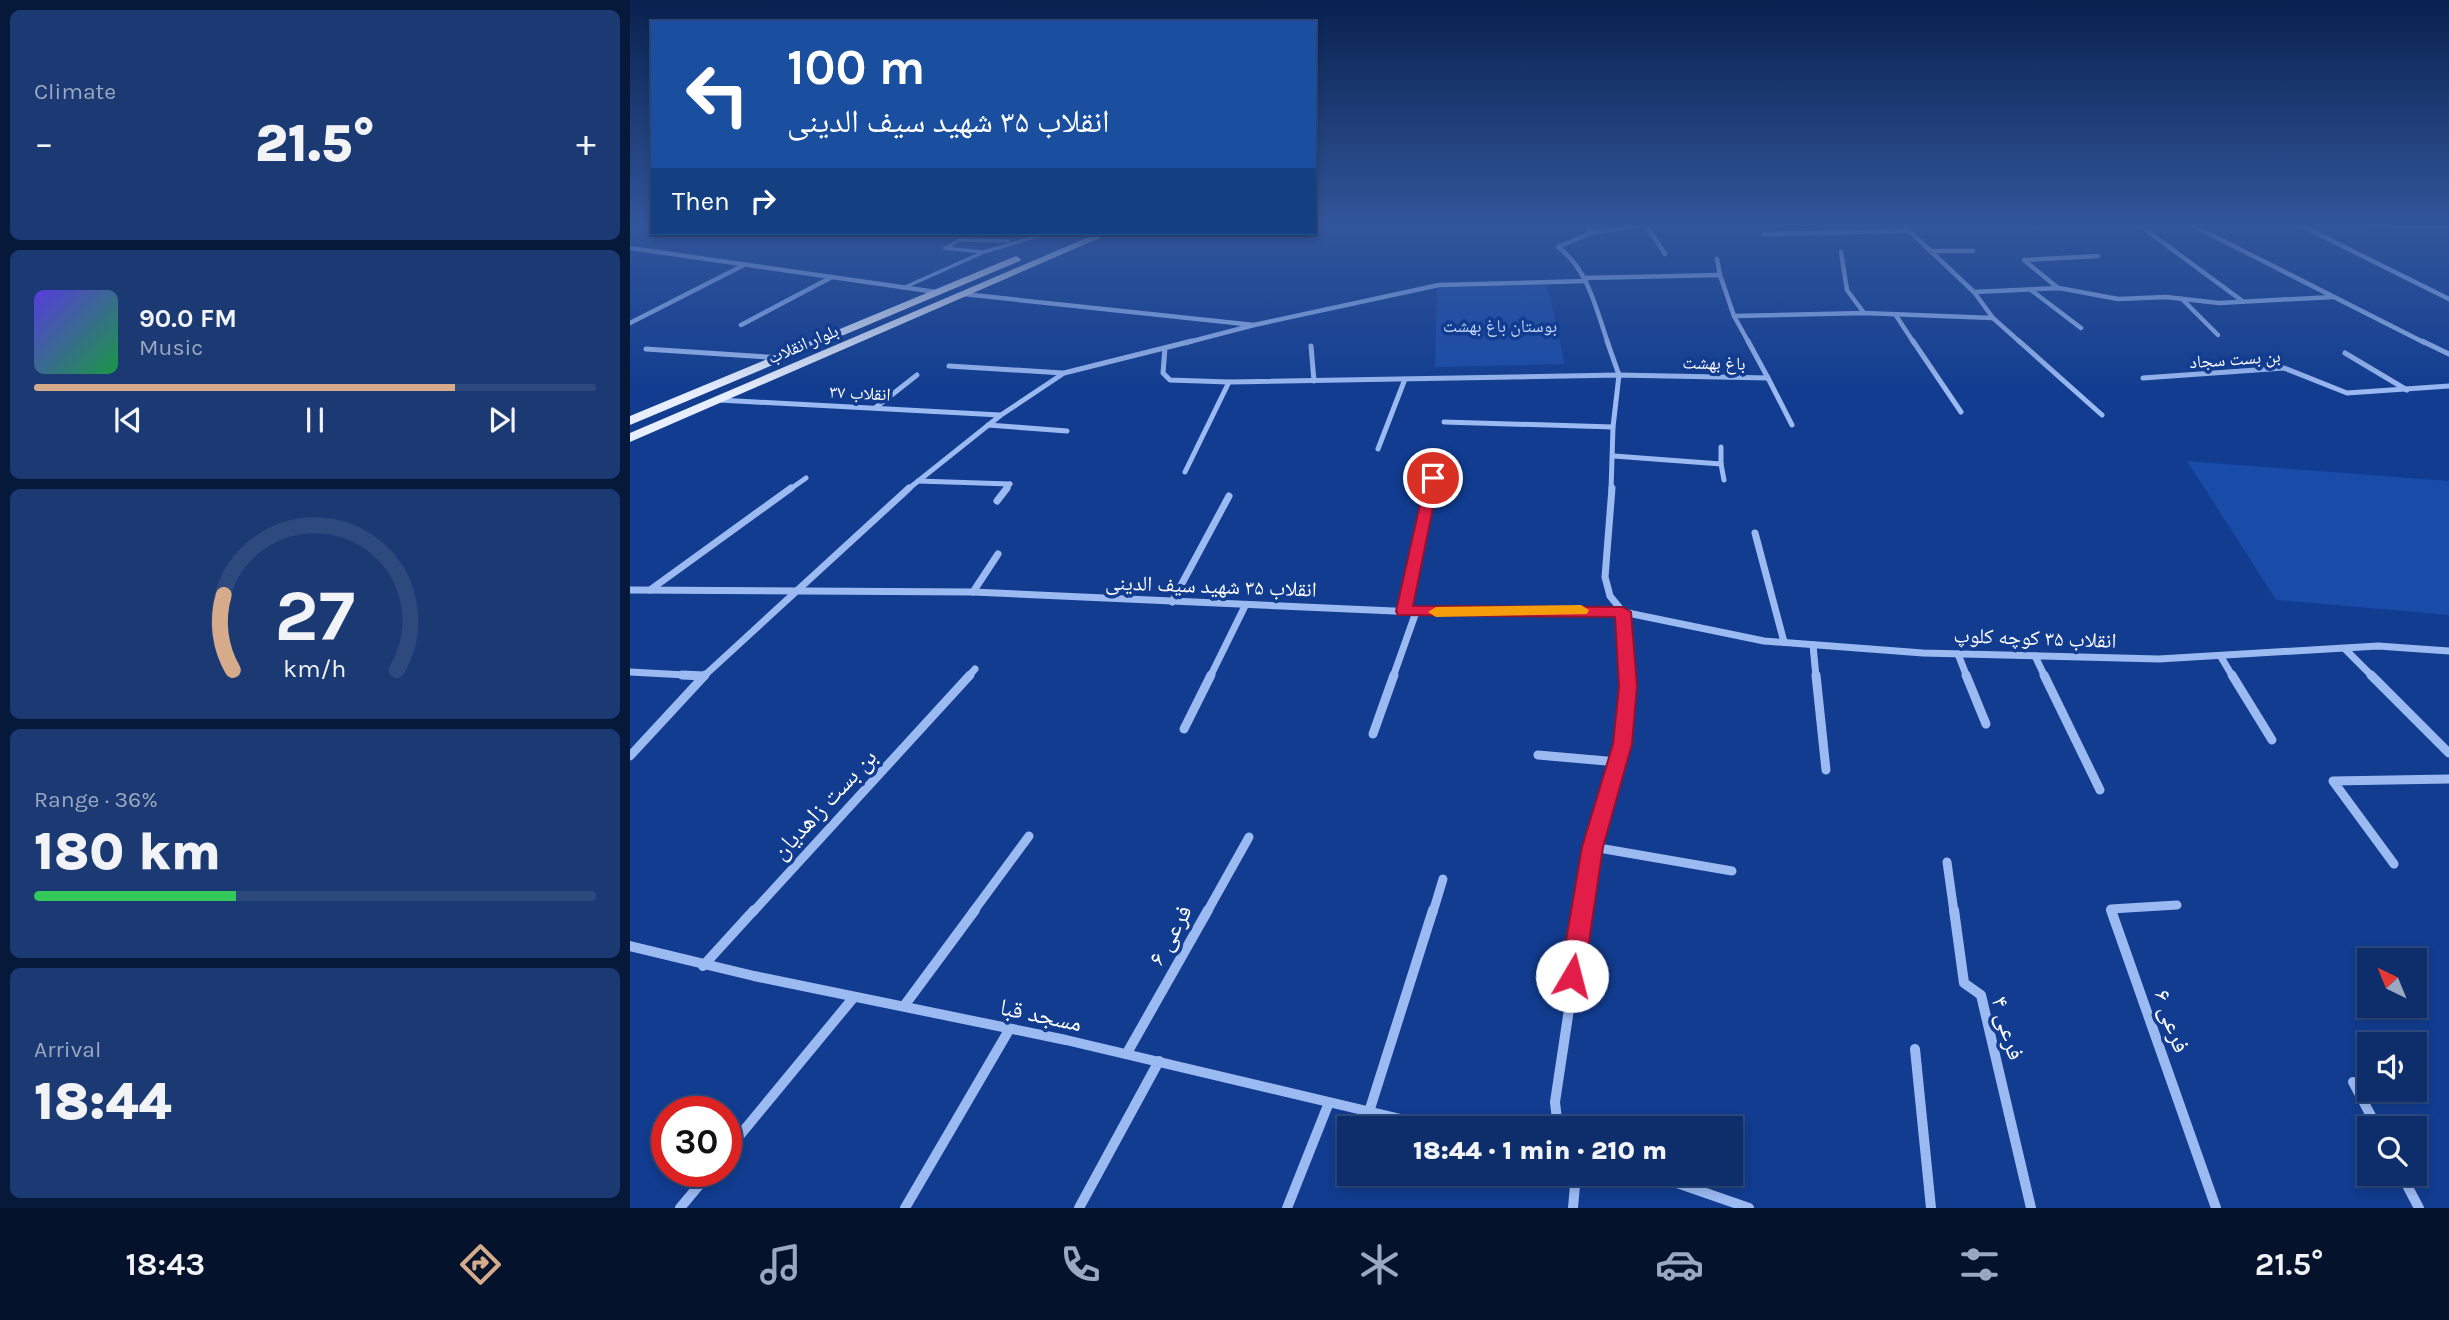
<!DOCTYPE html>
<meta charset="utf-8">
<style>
:root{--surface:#0d2d6b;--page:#1b3973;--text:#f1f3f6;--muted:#9aa8c1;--line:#2d497e;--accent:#d6ab8b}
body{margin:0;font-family:Karla,"Noto Naskh Arabic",sans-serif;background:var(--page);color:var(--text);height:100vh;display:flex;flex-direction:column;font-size:26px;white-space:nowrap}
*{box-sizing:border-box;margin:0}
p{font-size:23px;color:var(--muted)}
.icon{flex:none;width:38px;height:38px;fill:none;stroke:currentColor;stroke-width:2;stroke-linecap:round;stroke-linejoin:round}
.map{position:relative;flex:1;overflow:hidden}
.drawer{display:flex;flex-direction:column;gap:10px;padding:10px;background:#07193b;width:630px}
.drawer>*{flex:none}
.guide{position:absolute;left:21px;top:21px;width:665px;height:214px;border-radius:0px;box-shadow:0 4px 10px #0003,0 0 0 2px var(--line);background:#1a4fa0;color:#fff;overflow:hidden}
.needle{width:46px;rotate:317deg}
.tools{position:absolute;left:1727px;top:948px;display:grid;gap:14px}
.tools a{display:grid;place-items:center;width:70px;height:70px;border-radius:0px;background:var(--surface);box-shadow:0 4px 10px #0003,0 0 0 2px var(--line);font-size:35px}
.speed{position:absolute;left:21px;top:1096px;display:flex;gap:14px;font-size:35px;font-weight:700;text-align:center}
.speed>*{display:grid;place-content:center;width:91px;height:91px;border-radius:50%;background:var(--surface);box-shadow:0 4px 10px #0003,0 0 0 2px var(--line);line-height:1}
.speed .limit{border:10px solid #d22;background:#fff;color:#111}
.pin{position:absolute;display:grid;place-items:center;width:60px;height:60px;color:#fff;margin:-30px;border:4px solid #fff;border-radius:50%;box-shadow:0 2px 7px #0007}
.me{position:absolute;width:77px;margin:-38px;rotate:8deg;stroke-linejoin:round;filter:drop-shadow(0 0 5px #0008)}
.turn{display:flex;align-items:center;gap:24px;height:147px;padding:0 21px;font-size:32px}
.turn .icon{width:91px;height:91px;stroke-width:2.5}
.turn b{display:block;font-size:49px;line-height:60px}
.then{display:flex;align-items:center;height:66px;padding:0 21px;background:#0003;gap:14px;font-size:26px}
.big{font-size:52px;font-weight:800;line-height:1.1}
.drawer .card{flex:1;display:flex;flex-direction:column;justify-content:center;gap:10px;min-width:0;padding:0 24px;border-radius:10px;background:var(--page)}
.drawer .dial{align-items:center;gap:0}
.dial svg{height:182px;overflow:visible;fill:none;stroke:var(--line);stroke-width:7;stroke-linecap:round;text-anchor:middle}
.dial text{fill:var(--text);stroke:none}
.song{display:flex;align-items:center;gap:21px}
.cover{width:84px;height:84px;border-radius:10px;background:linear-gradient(135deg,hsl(250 70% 55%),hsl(140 70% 35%))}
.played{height:7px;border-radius:4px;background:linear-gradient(90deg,var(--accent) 75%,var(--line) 75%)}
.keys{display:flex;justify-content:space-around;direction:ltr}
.heat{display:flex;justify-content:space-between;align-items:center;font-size:38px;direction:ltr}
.charge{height:10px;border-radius:5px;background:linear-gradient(90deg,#34c759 36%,var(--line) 0)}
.trip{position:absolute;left:707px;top:1116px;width:406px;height:70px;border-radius:0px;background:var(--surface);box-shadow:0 4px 10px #0003,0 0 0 2px var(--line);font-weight:800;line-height:70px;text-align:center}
.tab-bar{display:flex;height:112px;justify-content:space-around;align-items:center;background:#05122b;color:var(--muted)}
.tab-bar .icon{width:49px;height:49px}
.tab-bar .on{color:var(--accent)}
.tab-bar b{font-size:32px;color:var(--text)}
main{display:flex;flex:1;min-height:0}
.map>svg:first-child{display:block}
</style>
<main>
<section class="drawer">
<div class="card"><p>Climate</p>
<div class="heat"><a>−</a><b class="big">21.5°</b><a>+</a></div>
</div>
<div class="card">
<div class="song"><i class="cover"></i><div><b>90.0 FM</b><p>Music</p></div></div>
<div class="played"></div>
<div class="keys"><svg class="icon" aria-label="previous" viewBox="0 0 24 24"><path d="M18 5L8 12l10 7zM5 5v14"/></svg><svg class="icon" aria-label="pause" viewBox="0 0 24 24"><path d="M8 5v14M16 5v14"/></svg><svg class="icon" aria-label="next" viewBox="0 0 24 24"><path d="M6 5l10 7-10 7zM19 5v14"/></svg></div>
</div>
<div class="card dial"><svg viewBox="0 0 100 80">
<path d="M14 69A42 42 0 1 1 86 69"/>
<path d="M14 69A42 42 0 0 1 10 36" stroke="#d6ab8b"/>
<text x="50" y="56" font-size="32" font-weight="700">27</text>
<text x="50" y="72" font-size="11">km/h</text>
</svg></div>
<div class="card"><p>Range · 36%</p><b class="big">180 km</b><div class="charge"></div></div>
<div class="card"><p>Arrival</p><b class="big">18:44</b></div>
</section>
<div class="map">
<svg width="1819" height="1208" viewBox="0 0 1819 1208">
<rect width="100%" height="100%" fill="#113c8f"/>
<g fill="#194ba9">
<polygon points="917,285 935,364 805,367 807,287"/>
<polygon points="1557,461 1819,481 1819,615 1646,600"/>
</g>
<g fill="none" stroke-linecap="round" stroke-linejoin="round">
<g stroke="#9cbaf2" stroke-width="3.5">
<polyline points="351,252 315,248 330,240 378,241"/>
<polyline points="273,288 354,252 418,233"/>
</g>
<g stroke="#9cbaf2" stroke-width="4.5">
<path d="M956 225 961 233 928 247C958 269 966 309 978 343"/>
<polyline points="1016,225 1035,254"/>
<polyline points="1404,225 1406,227"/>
<polyline points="1509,225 1611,300"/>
<polyline points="1562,225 1795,343"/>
<polyline points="1670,225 1819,299"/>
<polyline points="1739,225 1819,226"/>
<polyline points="961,233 1012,225"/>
<polyline points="1133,234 1279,231"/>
<polyline points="0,248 306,292"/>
<polyline points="1301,251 1343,251"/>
<polyline points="1211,252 1217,290 1234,313"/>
<polyline points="1087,259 1090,275"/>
<polyline points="954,278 1090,275 1104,316 1119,343"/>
<polyline points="1428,288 1394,260 1468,256"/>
<polyline points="1401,290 1451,328"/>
<polyline points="1344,292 1429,288 1488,299 1536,297 1589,303 1703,297"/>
<polyline points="333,294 624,325 809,285 956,281"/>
<polyline points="1552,299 1588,335"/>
<polyline points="1265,314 1284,343"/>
<polyline points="1104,316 1234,313 1363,318 1344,292 1273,225"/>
<polyline points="1363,318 1391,343"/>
<polyline points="0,323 114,265"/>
<polyline points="111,325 200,278"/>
<polyline points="555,343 624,325"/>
</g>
<g stroke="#9cbaf2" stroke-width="5">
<polyline points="977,341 989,375 983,427 981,490"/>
<polyline points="1283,341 1331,412"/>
<polyline points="1389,341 1472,415"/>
<polyline points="1792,341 1819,354"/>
<polyline points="681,346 684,381"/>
<polyline points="535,348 533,373 540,380 599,382"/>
<polyline points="16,349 151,358"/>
<polyline points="1715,353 1777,390"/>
<polyline points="319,366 433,373"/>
<polyline points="1138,378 1162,425"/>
<polyline points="1513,378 1654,368 1717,393 1819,386"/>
<polyline points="89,400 370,415"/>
<polyline points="245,408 287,375"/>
<polyline points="814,422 983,427"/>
<polyline points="358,425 437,431"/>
<polyline points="748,449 775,379"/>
<polyline points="984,456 1091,464 1091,447"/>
<polyline points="1091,464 1094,480"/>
<polyline points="555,472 599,382 989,375 1138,378 1118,341"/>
<polyline points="288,481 380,484"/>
<polyline points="159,490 176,478"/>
<polyline points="277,490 371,415 434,373 562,341"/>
<polyline points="375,490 380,484"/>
<polyline points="800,490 803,478"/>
</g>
<g stroke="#9cbaf2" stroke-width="7">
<polyline points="982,488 975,577 980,596 993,612"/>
<polyline points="367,501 377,488"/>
<polyline points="1125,533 1154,642"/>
<polyline points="0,590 343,592 786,612 958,610 993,612 1134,641 1293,653 1529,659 1748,646 1819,651"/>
<polyline points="20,590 161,488"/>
<polyline points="343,592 368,554"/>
<polyline points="542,602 599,496"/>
<polyline points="774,611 801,488"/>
<polyline points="993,612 997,677"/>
<polyline points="1183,645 1186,677"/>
<polyline points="1715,649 1743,677"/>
<polyline points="1328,654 1337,677"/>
<polyline points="1405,656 1415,677"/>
<polyline points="1591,657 1603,677"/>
<polyline points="0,672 74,676"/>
<polyline points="73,677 279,488"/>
<polyline points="338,677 345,669"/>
<polyline points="580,677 615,606"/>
<polyline points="763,677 786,612"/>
</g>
<g stroke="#9cbaf2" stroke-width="9">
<polyline points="52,675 74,676"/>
<polyline points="1186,675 1196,770"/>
<polyline points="1336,675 1356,724"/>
<polyline points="1414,675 1470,790"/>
<polyline points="1602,675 1642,740"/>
<polyline points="1741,675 1819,753"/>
<polyline points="554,729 581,675"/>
<polyline points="743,734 764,675"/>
<polyline points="908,755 988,762"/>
<polyline points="0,756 75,675"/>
<polyline points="963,847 1102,871"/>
<polyline points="1317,862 1324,912"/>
<polyline points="1764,864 1703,781 1819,779"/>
<polyline points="123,912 340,675"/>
<polyline points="343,912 399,836"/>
<polyline points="577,912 619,837"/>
<polyline points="803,912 813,879"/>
<polyline points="953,912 963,847 992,744 997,675"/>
<polyline points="1482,912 1481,909 1547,905"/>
</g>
<g stroke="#9cbaf2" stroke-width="10">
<polyline points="1324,910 1334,983 1351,995 1401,1208"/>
<polyline points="1481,910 1586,1208"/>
<polyline points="0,946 124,976 436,1040 813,1129"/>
<polyline points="73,966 124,910"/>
<polyline points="274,1006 345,910"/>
<polyline points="1285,1049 1301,1208"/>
<polyline points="497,1053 578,910"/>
<polyline points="1723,1082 1748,1129"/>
<polyline points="738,1115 803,910"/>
<polyline points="933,1129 927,1120 925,1102 954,910"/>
<polyline points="96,1152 224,997"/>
<polyline points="1021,1174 1119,1208"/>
<polyline points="1771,1174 1789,1208"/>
<polyline points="50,1208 81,1171"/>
<polyline points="275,1208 379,1030"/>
<polyline points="449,1208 529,1061"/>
<polyline points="657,1208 698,1105"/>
<polyline points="943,1208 946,1174"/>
</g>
<g fill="#e7eeff" fill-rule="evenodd">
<polygon points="468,233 481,233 0,442 0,433"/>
<polygon points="386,256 391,259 390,261 0,425 0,416"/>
</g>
</g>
<linearGradient id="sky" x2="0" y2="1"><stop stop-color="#09214f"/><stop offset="0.57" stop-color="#32569b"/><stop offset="1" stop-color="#32569b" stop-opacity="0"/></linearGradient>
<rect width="1819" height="394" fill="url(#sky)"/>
<polygon fill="#e11d48" stroke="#92132f" stroke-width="2" points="803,474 809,478 783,606 993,607 1001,612 1007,686 1002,744 973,847 954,976 950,983 942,986 934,983 930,976 952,847 983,744 989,686 985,617 768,615 766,611 796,478"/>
<polygon fill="#f59e0b" points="951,605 959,610 957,614 806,617 798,612 806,607"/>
<g text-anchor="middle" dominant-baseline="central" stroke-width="7" stroke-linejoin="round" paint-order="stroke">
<g font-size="18" fill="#c3d7fd" stroke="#113c8f">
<text x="870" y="326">بوستان باغ بهشت</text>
</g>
<g font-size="18" fill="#fff" stroke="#113c8f">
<text transform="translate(173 344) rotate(-23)">بلوار انقلاب</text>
<text transform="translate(1605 359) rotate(-4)">بن بست سجاد</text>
<text transform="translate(1084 363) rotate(1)">باغ بهشت</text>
<text transform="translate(230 393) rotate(3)">انقلاب ۳۷</text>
</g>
<g font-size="21" fill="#fff" stroke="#113c8f">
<text transform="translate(581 586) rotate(2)">انقلاب ۳۵ شهید سیف الدینی</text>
<text transform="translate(1405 638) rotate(2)">انقلاب ۳۵ کوچه کلوپ</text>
</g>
<g font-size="24" fill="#fff" stroke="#113c8f">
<text transform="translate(194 804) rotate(-47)">بن بست زاهدیان</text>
<text transform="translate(540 935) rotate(-61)">فرعی ۶</text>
<text transform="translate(411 1015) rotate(12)">مسجد قبا</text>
<text transform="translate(1542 1021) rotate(71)">فرعی ۶</text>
<text transform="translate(1378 1028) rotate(74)">فرعی ۴</text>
</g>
</g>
</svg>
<div class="tools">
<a><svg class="needle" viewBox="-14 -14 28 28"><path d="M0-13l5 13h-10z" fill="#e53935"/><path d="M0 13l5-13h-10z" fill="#9aa8c1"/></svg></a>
<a><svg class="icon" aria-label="sound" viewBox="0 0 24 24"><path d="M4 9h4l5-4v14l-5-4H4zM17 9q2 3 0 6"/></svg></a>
<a><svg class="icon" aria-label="search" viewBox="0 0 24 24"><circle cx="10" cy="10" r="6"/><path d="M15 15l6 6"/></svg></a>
</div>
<div class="speed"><div class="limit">30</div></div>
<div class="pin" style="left:803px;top:478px;background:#d93025"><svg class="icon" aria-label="arrive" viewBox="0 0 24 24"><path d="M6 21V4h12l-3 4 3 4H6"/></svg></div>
<svg class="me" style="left:942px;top:976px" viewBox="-20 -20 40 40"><circle r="19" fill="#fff"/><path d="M0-13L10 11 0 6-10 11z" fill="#e11d48"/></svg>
<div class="trip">18:44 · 1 min · 210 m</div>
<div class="guide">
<div class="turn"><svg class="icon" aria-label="left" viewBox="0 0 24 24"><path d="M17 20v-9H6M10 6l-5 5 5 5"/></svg><div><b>100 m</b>انقلاب ۳۵ شهید سیف الدینی</div></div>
<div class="then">Then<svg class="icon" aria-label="right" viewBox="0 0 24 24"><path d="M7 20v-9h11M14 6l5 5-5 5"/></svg></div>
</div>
</div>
</main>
<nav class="tab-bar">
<b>18:43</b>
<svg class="icon on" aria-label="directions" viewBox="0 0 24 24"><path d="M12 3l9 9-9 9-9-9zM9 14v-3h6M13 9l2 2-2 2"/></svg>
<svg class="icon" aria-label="music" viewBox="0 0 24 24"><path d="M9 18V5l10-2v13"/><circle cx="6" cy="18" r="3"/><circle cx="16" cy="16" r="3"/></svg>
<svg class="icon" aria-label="phone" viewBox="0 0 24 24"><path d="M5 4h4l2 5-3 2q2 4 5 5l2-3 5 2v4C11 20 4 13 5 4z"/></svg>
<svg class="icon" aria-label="climate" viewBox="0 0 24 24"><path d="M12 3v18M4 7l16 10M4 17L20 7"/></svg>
<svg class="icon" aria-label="car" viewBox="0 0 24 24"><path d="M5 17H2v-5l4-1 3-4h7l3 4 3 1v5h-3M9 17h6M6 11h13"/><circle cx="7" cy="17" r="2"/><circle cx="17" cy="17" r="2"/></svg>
<svg class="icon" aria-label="filters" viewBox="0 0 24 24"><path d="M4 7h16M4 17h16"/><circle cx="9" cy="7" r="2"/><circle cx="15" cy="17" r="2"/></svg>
<b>21.5°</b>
</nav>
